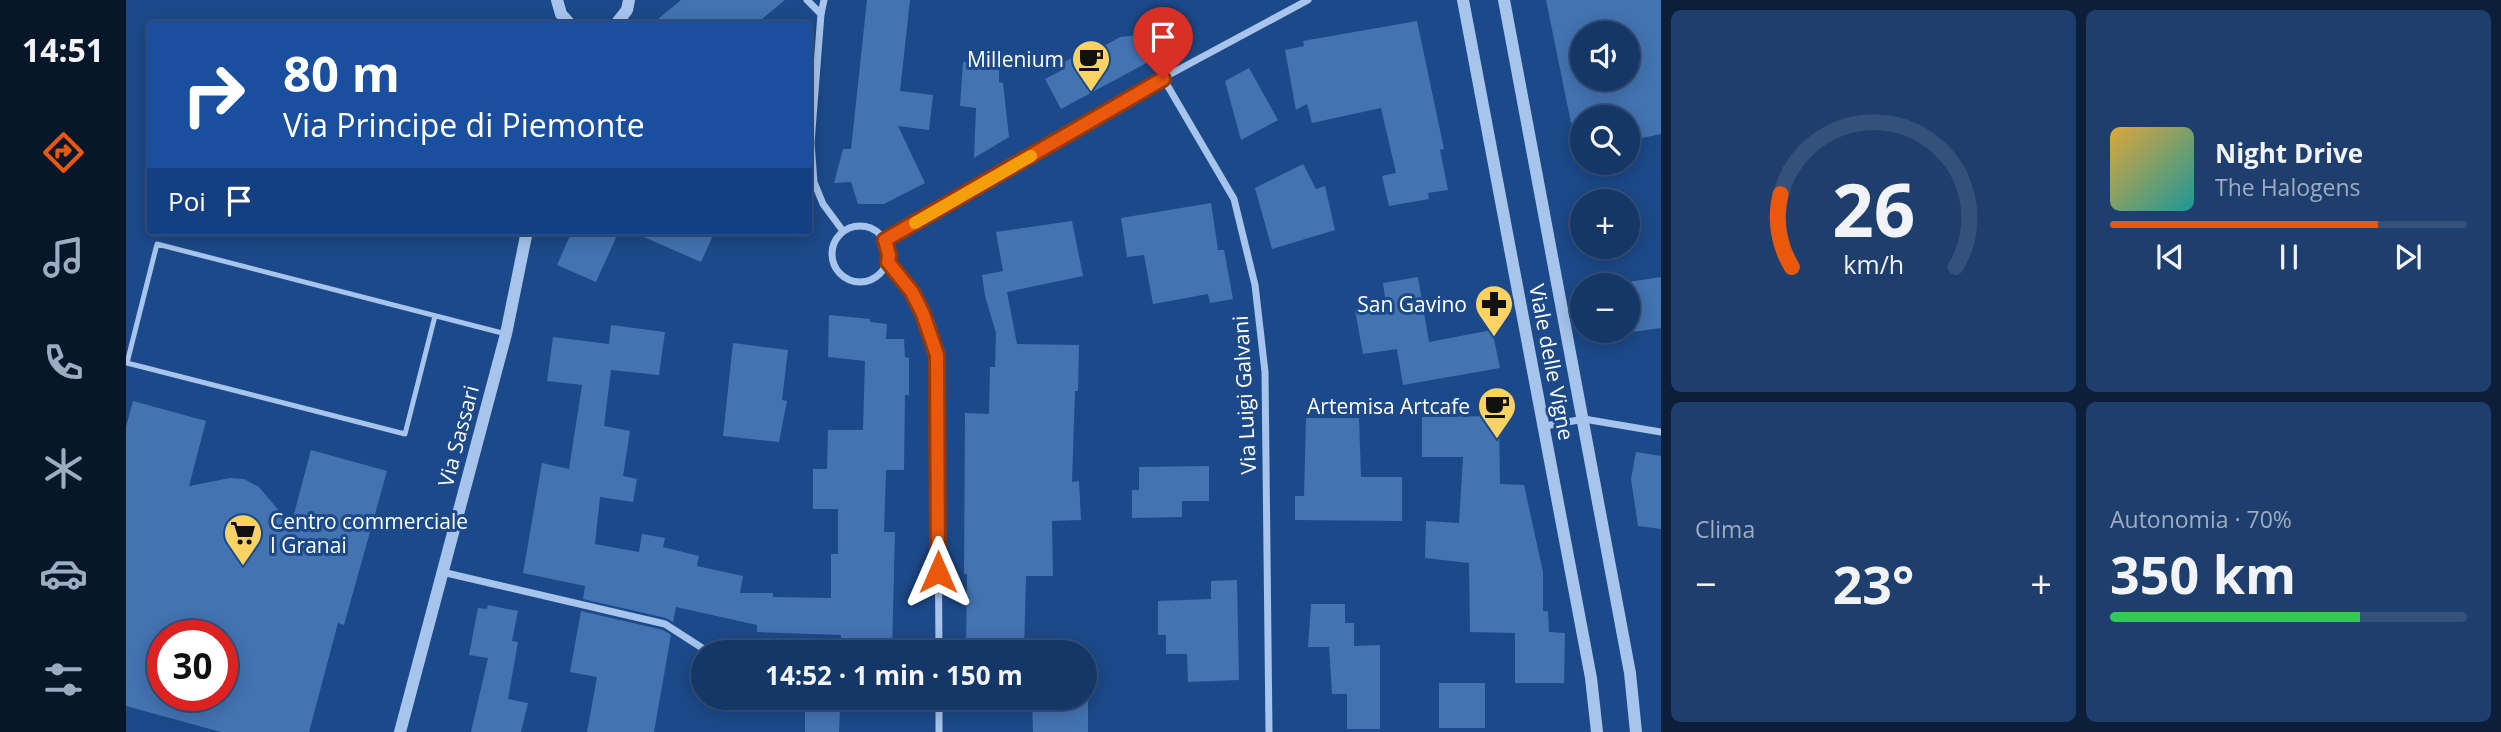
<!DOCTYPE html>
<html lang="it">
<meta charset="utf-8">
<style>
:root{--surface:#153767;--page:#1e3f6d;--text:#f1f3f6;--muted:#9dacc0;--line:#34517b;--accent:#ea580c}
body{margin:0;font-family:"Open Sans",sans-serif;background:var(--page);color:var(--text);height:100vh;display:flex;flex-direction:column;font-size:26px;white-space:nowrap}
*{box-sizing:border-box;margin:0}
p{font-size:23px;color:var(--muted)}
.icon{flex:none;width:38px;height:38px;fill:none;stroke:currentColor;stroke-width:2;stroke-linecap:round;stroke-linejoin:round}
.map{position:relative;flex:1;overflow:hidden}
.side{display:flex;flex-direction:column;gap:10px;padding:10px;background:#0c1e39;width:840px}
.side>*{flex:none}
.top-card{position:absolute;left:21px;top:21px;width:665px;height:214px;border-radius:7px;box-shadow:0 4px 18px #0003,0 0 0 2px var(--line);background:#1a4fa0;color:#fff;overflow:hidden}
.tools{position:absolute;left:1444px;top:21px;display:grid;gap:14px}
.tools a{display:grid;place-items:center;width:70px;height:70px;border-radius:50%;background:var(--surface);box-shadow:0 4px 18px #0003,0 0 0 2px var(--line);font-size:35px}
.speed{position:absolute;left:21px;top:620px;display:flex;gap:14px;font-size:35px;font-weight:700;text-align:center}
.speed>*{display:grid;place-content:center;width:91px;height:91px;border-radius:50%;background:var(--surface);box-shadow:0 4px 18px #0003,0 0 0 2px var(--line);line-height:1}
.speed .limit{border:10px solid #d22;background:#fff;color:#111}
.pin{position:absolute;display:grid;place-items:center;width:60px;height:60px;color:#fff;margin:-72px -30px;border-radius:50% 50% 50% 0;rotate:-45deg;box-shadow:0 0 7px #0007}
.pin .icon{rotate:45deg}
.me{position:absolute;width:77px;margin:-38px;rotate:0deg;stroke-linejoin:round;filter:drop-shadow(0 0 5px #0008)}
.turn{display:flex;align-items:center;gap:24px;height:147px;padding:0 21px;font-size:32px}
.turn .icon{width:91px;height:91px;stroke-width:2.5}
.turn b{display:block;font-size:49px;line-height:60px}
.then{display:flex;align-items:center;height:66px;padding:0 21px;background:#0003;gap:14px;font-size:26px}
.big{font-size:52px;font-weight:700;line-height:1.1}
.side .card{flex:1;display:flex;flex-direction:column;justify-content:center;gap:10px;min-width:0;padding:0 24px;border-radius:10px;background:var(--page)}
.side .dial{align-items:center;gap:0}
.dial svg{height:182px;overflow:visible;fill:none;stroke:var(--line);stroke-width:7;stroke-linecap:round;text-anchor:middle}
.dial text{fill:var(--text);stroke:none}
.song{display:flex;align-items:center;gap:21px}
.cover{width:84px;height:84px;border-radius:10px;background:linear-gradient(135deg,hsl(40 70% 55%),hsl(180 70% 35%))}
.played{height:7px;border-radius:4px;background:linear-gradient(90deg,var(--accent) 75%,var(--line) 75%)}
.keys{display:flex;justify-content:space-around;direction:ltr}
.heat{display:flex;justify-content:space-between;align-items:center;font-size:38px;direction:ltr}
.charge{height:10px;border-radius:5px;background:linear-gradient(90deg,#34c759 70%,var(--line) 0)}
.side .tiles{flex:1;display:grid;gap:10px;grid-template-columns:repeat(2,1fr)}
.trip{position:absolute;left:565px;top:640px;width:406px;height:70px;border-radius:35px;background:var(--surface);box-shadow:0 4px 18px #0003,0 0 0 2px var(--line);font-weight:700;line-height:70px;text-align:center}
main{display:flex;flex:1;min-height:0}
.tab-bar{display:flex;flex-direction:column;width:126px;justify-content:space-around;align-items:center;background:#081629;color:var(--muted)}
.tab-bar .icon{width:49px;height:49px}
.tab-bar .on{color:var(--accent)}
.tab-bar b{font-size:32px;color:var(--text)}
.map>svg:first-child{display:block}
</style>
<main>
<nav class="tab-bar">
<b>14:51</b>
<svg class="icon on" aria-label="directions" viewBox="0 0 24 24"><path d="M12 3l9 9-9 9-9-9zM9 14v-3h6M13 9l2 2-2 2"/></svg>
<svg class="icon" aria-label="music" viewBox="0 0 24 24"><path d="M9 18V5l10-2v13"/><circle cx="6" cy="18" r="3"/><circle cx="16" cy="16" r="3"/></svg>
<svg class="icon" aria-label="phone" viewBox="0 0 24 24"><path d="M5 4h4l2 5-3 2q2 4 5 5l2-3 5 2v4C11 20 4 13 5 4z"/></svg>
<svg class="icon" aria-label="climate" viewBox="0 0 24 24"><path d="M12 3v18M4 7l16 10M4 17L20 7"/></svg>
<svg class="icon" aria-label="car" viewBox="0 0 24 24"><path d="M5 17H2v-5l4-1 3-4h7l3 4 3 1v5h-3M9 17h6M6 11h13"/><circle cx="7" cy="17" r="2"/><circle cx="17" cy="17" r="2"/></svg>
<svg class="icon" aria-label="filters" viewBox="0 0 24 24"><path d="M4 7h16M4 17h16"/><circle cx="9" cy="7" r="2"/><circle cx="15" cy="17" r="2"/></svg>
</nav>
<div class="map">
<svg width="1535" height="732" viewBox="0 0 1535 732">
<rect width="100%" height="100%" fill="#1c4989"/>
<g fill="#4473b2" fill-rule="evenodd">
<polygon points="555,0 659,0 630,24 526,24"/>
<polygon points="741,0 784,0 774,91 807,95 803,130 772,126 799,183 758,204 732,204 725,182 708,183 717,149 725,149"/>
<path d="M1420 0H1535V134L1502 141V117H1456V122L1445 123ZM1456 33H1502V79H1456Z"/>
<polygon points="1291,21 1318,149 1314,150 1322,190 1302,193 1303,199 1263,206 1256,176 1270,173 1255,108 1186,123 1181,104 1170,110 1159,50 1178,46 1177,41"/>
<polygon points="1013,35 1059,39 1025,58 1026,60 935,109 919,79 936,70 933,65 969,45 971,50 994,37"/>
<polygon points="837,62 873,65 873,82 877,83 883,137 848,158 850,108 834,106"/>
<polygon points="1123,68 1152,120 1115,140 1099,81"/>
<polygon points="1177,164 1190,189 1199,186 1209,230 1146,249 1129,188"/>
<polygon points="1085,203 1092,250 1098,250 1107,299 1084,303 1082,294 1027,304 1018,255 1001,257 995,218"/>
<polygon points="946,221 957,276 881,292 891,344 953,345 952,391 949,391 946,482 953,481 955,520 926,521 927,576 900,576 898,653 840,653 841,574 838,574 839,413 863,414 864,367 869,367 870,333 859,296 856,275 877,271 870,232"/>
<polygon points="446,231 493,231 470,282 431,265"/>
<polygon points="504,231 589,231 575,262"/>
<polygon points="1292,277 1303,342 1366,330 1374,368 1277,385 1271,349 1237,354 1229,310 1260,304 1257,283"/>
<polygon points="1535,277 1535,328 1506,332 1504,316 1502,316 1502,282"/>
<polygon points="703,315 744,319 744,322 761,324 760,339 778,339 779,357 783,358 783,395 779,395 778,470 760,470 758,532 769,532 766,653 715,653 715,635 631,632 631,625 550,607 547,622 540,618 457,599 459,586 397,573 416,463 443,469 456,385 421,381 427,337 483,344 485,325 539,332 533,375 485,370 478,426 504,431 497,476 511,479 507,502 474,497 469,544 513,552 516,534 539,538 537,547 573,556 571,566 617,576 614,593 647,593 647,597 705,598 705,554 712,554 712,509 687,509 687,469 701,469 702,430 737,430 739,361 702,357"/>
<polygon points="607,343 662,350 656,400 661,401 653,442 597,436"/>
<path d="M7 401 80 421 63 486 104 478 118 479 133 487 165 525 185 450 261 471 218 625 212 623 183 732H95L0 706V427ZM37 635H96V695H37Z"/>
<polygon points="1373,416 1374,484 1398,485 1417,572 1417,611 1422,611 1423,632 1439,633 1438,683 1389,683 1389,633 1344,632 1343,563 1299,558 1300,521 1333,523 1337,457 1296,457 1296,417"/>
<polygon points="1180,418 1233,418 1235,477 1276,477 1276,521 1169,520 1169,496 1178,496"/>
<polygon points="1510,452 1535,456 1535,529 1512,526 1505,479"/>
<polygon points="1083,466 1083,501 1056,501 1056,517 1006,518 1006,490 1013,490 1013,467"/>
<polygon points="1111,580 1113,680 1062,682 1061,654 1040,654 1040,635 1032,635 1032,601 1085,599 1085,581"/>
<polygon points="1185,604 1219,604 1219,623 1228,623 1228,646 1254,645 1254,729 1221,729 1221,694 1206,694 1203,647 1182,647"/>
<polygon points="362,605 392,611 386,641 392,642 382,699 402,703 395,732 345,732 362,658 343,655 352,608 361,609"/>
<polygon points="455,611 537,630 545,635 528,732 461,732 471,677 444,672"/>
<rect x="1313" y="683" width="46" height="45"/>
<polygon points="906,698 962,698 962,732 907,732"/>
<polygon points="679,708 714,708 713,732 679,732"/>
</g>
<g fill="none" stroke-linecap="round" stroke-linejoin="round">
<polyline stroke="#a6c4ec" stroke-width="5" points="309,316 279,434 1,363 31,244 380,334"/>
<g stroke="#a6c4ec" stroke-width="7">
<polyline points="681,0 695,14 685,143 688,182 697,204 717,231"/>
<polyline points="695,14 698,0"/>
<polyline points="1037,78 1108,199 1129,285 1139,372 1143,732"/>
<circle cx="734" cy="254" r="28"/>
<polyline points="759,240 1037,78 1182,0"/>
<path d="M762 262C789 296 797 314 811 355L813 653"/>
<polyline points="1419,426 1458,419 1535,432"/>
<polyline points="316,572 539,624 584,653"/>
<polyline points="813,698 813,732"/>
</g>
<g stroke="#a6c4ec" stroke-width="12">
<polyline points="431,0 435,14 444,24"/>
<polyline points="1337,0 1465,678 1471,732"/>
<polyline points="1378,0 1504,673 1510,732"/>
<polyline points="490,24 501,10 503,0"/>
<polyline points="274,732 380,334 401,231"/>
</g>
</g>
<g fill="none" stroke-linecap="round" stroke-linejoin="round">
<defs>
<polyline id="route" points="812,572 811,355 797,314 786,292 762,262 763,255 759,240 1037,79"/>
</defs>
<use href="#route" stroke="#983908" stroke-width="18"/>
<use href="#route" stroke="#ea580c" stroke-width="12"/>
<polyline stroke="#f59e0b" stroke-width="12" points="789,223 905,156"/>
</g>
<defs>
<symbol id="cafe-pin" viewBox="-11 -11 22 30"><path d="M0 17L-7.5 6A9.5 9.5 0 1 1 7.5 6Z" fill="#fcd363" stroke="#1c4989"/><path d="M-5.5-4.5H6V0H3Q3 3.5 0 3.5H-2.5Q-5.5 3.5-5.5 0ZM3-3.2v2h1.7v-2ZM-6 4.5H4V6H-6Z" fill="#111"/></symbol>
<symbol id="pharmacy-pin" viewBox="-11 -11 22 30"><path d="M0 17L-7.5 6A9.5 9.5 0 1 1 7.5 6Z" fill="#fcd363" stroke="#1c4989"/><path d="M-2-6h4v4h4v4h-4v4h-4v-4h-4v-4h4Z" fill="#111"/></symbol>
<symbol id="supermarket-pin" viewBox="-11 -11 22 30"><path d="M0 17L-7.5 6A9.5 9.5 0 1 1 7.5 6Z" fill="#fcd363" stroke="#1c4989"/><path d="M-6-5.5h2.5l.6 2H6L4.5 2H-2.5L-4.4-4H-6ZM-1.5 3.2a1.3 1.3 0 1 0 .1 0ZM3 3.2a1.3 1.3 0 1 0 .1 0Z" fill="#111"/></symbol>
</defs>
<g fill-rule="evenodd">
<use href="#cafe-pin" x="943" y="37" width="44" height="60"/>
<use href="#pharmacy-pin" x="1346" y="282" width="44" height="60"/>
<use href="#cafe-pin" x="1349" y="384" width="44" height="60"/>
<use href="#supermarket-pin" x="95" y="511" width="44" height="60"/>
</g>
<g text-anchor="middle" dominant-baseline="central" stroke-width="6" stroke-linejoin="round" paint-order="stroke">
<g font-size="21" fill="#fff" stroke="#1c4989" text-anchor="end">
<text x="938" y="59">Millenium</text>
<text x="1341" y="304">San Gavino</text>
<text x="1344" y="406">Artemisa Artcafe</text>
<text x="144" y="521" text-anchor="start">Centro commerciale<tspan x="144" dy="24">I Granai</tspan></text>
</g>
<g font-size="21" fill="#fff" stroke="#1c4989">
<text transform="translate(1426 362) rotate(79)">Viale delle Vigne</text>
<text transform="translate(1118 395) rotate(-93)">Via Luigi Galvani</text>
<text transform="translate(332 436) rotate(-75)">Via Sassari</text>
</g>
</g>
</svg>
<div class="tools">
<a><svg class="icon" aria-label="sound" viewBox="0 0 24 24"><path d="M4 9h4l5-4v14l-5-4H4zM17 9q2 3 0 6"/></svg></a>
<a><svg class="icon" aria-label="search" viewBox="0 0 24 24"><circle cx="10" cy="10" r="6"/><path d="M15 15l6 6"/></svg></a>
<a>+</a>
<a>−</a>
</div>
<div class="speed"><div class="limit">30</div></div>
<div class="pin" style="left:1037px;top:79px;background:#d93025"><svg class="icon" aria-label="arrive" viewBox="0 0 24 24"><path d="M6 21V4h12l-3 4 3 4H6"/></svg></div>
<svg class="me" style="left:812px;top:572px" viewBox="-20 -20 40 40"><path d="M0-17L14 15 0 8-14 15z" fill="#ea580c" stroke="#fff" stroke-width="4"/></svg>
<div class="trip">14:52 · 1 min · 150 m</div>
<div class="top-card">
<div class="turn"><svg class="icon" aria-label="right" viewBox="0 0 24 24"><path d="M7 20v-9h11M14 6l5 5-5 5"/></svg><div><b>80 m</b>Via Principe di Piemonte</div></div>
<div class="then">Poi<svg class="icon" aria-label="arrive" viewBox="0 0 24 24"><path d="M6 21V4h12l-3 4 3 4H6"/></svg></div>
</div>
</div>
<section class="side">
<div class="tiles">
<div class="card dial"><svg viewBox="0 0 100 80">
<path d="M14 69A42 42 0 1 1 86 69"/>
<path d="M14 69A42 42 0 0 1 9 37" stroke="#ea580c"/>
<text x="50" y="56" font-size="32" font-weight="700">26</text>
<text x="50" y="72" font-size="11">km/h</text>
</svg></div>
<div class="card">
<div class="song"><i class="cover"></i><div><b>Night Drive</b><p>The Halogens</p></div></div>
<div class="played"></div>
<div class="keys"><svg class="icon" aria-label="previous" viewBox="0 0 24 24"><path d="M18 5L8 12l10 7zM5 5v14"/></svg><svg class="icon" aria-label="pause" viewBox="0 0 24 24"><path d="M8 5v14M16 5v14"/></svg><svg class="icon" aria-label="next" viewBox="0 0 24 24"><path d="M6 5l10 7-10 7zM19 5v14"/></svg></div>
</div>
<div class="card"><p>Clima</p>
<div class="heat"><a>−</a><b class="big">23°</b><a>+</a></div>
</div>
<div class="card"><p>Autonomia · 70%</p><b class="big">350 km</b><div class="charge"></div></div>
</div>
</section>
</main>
